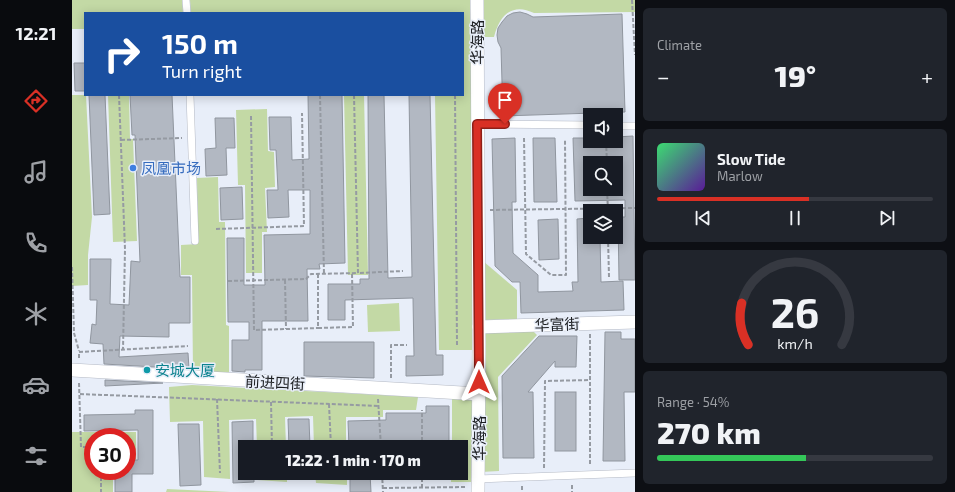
<!DOCTYPE html>
<meta charset="utf-8">
<style>
:root{--surface:#171b24;--page:#20242c;--text:#f1f3f6;--muted:#9ea1a6;--line:#363941;--accent:#d93025}
body{margin:0;font-family:"Exo 2","Noto Sans SC",sans-serif;background:var(--page);color:var(--text);height:100vh;display:flex;flex-direction:column;font-size:15px;white-space:nowrap}
*{box-sizing:border-box;margin:0}
p{font-size:13px;color:var(--muted)}
.icon{flex:none;width:22px;height:22px;fill:none;stroke:currentColor;stroke-width:2;stroke-linecap:round;stroke-linejoin:round}
.map{position:relative;flex:1;overflow:hidden}
.details{display:flex;flex-direction:column;gap:8px;padding:8px;background:#0d0f14;width:320px}
.details>*{flex:none}
.top-card{position:absolute;left:12px;top:12px;width:380px;height:84px;border-radius:0px;box-shadow:0 2px 10px #0003;background:#1a4fa0;color:#fff;overflow:hidden}
.buttons{position:absolute;left:511px;top:108px;display:grid;gap:8px}
.buttons a{display:grid;place-items:center;width:40px;height:40px;border-radius:0px;background:var(--surface);box-shadow:0 2px 10px #0003;font-size:20px}
.speed{position:absolute;left:12px;top:428px;display:flex;gap:8px;font-size:20px;font-weight:700;text-align:center}
.speed>*{display:grid;place-content:center;width:52px;height:52px;border-radius:50%;background:var(--surface);box-shadow:0 2px 10px #0003;line-height:1}
.speed .limit{border:6px solid #d22;background:#fff;color:#111}
.pin{position:absolute;display:grid;place-items:center;width:34px;height:34px;color:#fff;margin:-41px -17px;border-radius:50% 50% 50% 0;rotate:-45deg;box-shadow:0 0 4px #0007}
.pin .icon{rotate:45deg}
.me{position:absolute;width:44px;margin:-22px;rotate:0deg;stroke-linejoin:round;filter:drop-shadow(0 0 3px #0008)}
.turn{display:flex;align-items:center;gap:14px;height:84px;padding:0 12px;font-size:18px}
.turn .icon{width:52px;height:52px;stroke-width:2.5}
.turn b{display:block;font-size:28px;line-height:34px}
.big{font-size:30px;font-weight:800;line-height:1.1}
.details .widget{flex:1;display:flex;flex-direction:column;justify-content:center;gap:6px;min-width:0;padding:0 14px;border-radius:6px;background:var(--page)}
.details .dial{align-items:center;gap:0}
.dial svg{height:104px;overflow:visible;fill:none;stroke:var(--line);stroke-width:7;stroke-linecap:round;text-anchor:middle}
.dial text{fill:var(--text);stroke:none}
.song{display:flex;align-items:center;gap:12px}
.cover{width:48px;height:48px;border-radius:6px;background:linear-gradient(135deg,hsl(140 70% 55%),hsl(270 70% 35%))}
.played{height:4px;border-radius:2px;background:linear-gradient(90deg,var(--accent) 55%,var(--line) 55%)}
.keys{display:flex;justify-content:space-around;direction:ltr}
.heat{display:flex;justify-content:space-between;align-items:center;font-size:22px;direction:ltr}
.charge{height:6px;border-radius:3px;background:linear-gradient(90deg,#34c759 54%,var(--line) 0)}
.trip{position:absolute;left:166px;top:440px;width:230px;height:40px;border-radius:0px;background:var(--surface);box-shadow:0 2px 10px #0003;font-weight:800;line-height:40px;text-align:center}
main{display:flex;flex:1;min-height:0}
.menu{display:flex;flex-direction:column;width:72px;justify-content:space-around;align-items:center;background:#090b0e;color:var(--muted)}
.menu .icon{width:28px;height:28px}
.menu .active{color:var(--accent)}
.menu b{font-size:18px;color:var(--text)}
.map>svg:first-child{display:block}
</style>
<main>
<nav class="menu">
<b>12:21</b>
<svg class="icon active" aria-label="directions" viewBox="0 0 24 24"><path d="M12 3l9 9-9 9-9-9zM9 14v-3h6M13 9l2 2-2 2"/></svg>
<svg class="icon" aria-label="music" viewBox="0 0 24 24"><path d="M9 18V5l10-2v13"/><circle cx="6" cy="18" r="3"/><circle cx="16" cy="16" r="3"/></svg>
<svg class="icon" aria-label="phone" viewBox="0 0 24 24"><path d="M5 4h4l2 5-3 2q2 4 5 5l2-3 5 2v4C11 20 4 13 5 4z"/></svg>
<svg class="icon" aria-label="climate" viewBox="0 0 24 24"><path d="M12 3v18M4 7l16 10M4 17L20 7"/></svg>
<svg class="icon" aria-label="car" viewBox="0 0 24 24"><path d="M5 17H2v-5l4-1 3-4h7l3 4 3 1v5h-3M9 17h6M6 11h13"/><circle cx="7" cy="17" r="2"/><circle cx="17" cy="17" r="2"/></svg>
<svg class="icon" aria-label="filters" viewBox="0 0 24 24"><path d="M4 7h16M4 17h16"/><circle cx="9" cy="7" r="2"/><circle cx="15" cy="17" r="2"/></svg>
</nav>
<div class="map">
<svg width="563" height="492" viewBox="0 0 563 492">
<rect width="100%" height="100%" fill="#e8eef9"/>
<g fill="#c3d9a5">
<polygon points="0,0 110,0 111,13 13,13 13,29 0,29"/>
<polygon points="118,0 401,0 402,350 367,350 363,95 391,95 391,13 119,13"/>
<path d="M411 0H563V12L462 13C440 2 427 16 422 37H411Z"/>
<polygon points="0,95 14,95 20,217 16,255 16,285 0,286"/>
<polygon points="36,95 57,95 58,139 61,139 65,241 41,242"/>
<polygon points="272,95 292,95 296,275 276,275"/>
<polygon points="195,109 196,151 202,152 203,187 193,188 195,232 190,232 190,273 174,273 173,185 166,185 164,110"/>
<polygon points="146,177 147,222 153,222 154,325 157,326 157,376 121,373 120,275 109,275 109,245 126,244 125,178"/>
<polygon points="411,261 445,290 445,319 412,320"/>
<polygon points="327,303 328,331 296,332 295,305"/>
<polygon points="458,328 465,335 426,377 427,471 409,472 410,330"/>
<polygon points="120,385 346,397 344,410 311,410 311,417 274,417 274,447 242,447 241,416 213,417 214,447 185,447 184,419 157,420 158,479 132,477 131,421 98,422 97,387"/>
<polygon points="380,399 402,399 401,482 379,482 379,473 389,473 389,447 380,447"/>
<polygon points="0,432 64,432 64,459 55,459 55,437 21,437 21,471 41,471 41,492 0,492"/>
<polygon points="185,473 215,473 215,482 185,480"/>
<polygon points="243,473 275,473 275,485 244,483"/>
<polygon points="95,489 158,492 94,492"/>
</g>
<g fill="#b2b8c2" stroke="#90969f" fill-rule="evenodd">
<polygon points="448,12 455,14 461,17 550,14 553,112 431,116 429,48 426,42 425,35 426,28 430,22 435,16 441,13"/>
<polygon points="2,63 13,63 13,91 3,91"/>
<polygon points="17,95 33,95 38,214 22,215"/>
<polygon points="58,95 100,95 108,277 118,277 118,323 97,323 97,337 48,336 47,357 116,353 117,369 32,364 31,344 18,343 20,324 24,325 25,300 18,300 18,259 39,259 38,304 57,305 59,261 68,262 63,135 60,135"/>
<polygon points="236,95 270,95 273,263 247,264 248,269 235,269 236,321 190,321 190,370 173,370 173,372 160,371 160,340 177,340 177,322 156,322 155,238 172,238 172,285 193,285 192,235 238,234 238,190 216,190 217,217 196,218 195,190 206,190 204,150 198,150 197,117 219,117 220,160 237,159"/>
<polygon points="296,95 312,95 316,278 340,277 337,95 358,95 364,355 371,355 371,375 334,376 334,356 342,356 341,298 273,300 273,320 256,320 256,284 288,284 288,279 297,279"/>
<polygon points="143,118 162,118 163,148 154,148 155,175 134,176 133,149 144,148"/>
<path d="M561 136 563 280H547L546 217H553V200L503 201 501 138H518V141H544V137ZM518 163H544V189H518Z"/>
<polygon points="443,138 444,202 440,202 441,253 466,275 466,292 501,291 500,282 506,282 505,219 518,218 518,237 528,237 529,282 551,281 552,310 449,313 448,282 440,282 423,266 420,139"/>
<polygon points="461,138 483,138 485,202 462,202"/>
<polygon points="170,187 171,219 149,220 148,188"/>
<polygon points="486,219 487,259 467,260 466,220"/>
<polygon points="533,332 549,332 549,339 563,339 563,392 552,392 553,461 531,461"/>
<polygon points="467,336 505,336 504,367 483,367 483,361 456,392 461,392 462,458 431,458 430,376"/>
<polygon points="232,342 302,342 302,378 232,376"/>
<polygon points="33,380 91,383 33,386"/>
<rect x="483" y="392" width="21" height="59"/>
<polygon points="354,406 377,406 377,447 354,447 354,443 298,444 298,447 277,447 276,421 314,420 314,413 354,413"/>
<polygon points="63,410 81,410 81,474 60,474 60,492 43,492 43,471 55,471 55,460 66,460 66,430 12,431 12,415 63,414"/>
<polygon points="216,419 237,419 238,447 217,447"/>
<polygon points="181,421 181,447 173,447 173,473 182,473 182,482 161,483 160,422"/>
<polygon points="106,424 127,424 129,485 108,486"/>
<polygon points="278,473 298,473 299,492 278,492"/>
</g>
<g fill="none" stroke-linecap="round" stroke-linejoin="round">
<defs>
<g id="lane">
<polyline points="114,0 115,13"/>
<polyline points="118,95 123,241"/>
<polyline points="405,124 518,125"/>
<polyline points="544,126 563,126"/>
<polyline points="406,479 563,473"/>
</g>
<g id="street">
<polyline points="405,0 407,344 406,492"/>
<polyline points="407,327 563,322"/>
<polyline points="0,370 407,394"/>
</g>
</defs>
<use href="#lane" stroke="#b5bac5" stroke-width="8"/>
<use href="#street" stroke="#b5bac5" stroke-width="14"/>
<g stroke="#959aa2" stroke-width="2" stroke-dasharray="4 2" stroke-linecap="butt">
<polyline points="560,0 563,55"/>
<polyline points="47,95 53,249 51,349"/>
<polyline points="248,95 252,274"/>
<polyline points="282,95 286,273 331,271"/>
<polyline points="383,95 385,345"/>
<polyline points="179,116 182,330 246,328"/>
<polyline points="452,138 454,254 479,275 494,275 493,139"/>
<polyline points="49,140 110,138"/>
<polyline points="534,141 535,163"/>
<polyline points="535,189 536,211"/>
<polyline points="418,210 563,208"/>
<polyline points="144,229 232,226 230,113"/>
<polyline points="536,237 537,277"/>
<polyline points="0,267 2,333 7,351"/>
<polyline points="246,274 246,328 281,327 280,273"/>
<polyline points="213,280 214,329"/>
<polyline points="156,281 234,279 239,274 286,273"/>
<polyline points="518,334 518,466"/>
<polyline points="7,358 7,352 116,346"/>
<polyline points="319,378 319,345 335,345"/>
<polyline points="7,383 9,447 21,447"/>
<polyline points="8,394 307,406"/>
<polyline points="145,399 148,473"/>
<polyline points="306,399 309,447"/>
<polyline points="199,402 200,447"/>
<polyline points="257,404 259,447"/>
<polyline points="55,446 60,446"/>
<polyline points="350,447 350,410"/>
<polyline points="472,468 473,381 518,380"/>
<polyline points="29,471 29,492"/>
<polyline points="201,473 201,476"/>
<polyline points="259,473 259,477"/>
<polyline points="310,473 311,492"/>
<polyline points="500,485 500,492"/>
<polyline points="450,486 450,492"/>
<polyline points="311,488 395,487"/>
<polyline points="350,488 350,473"/>
</g>
<use href="#lane" stroke="#fff" stroke-width="7"/>
<use href="#street" stroke="#fff" stroke-width="13"/>
</g>
<g fill="none" stroke-linecap="round" stroke-linejoin="round">
<defs>
<polyline id="route" points="407,382 405,124 433,124"/>
</defs>
<use href="#route" stroke="#8d1f18" stroke-width="10"/>
<use href="#route" stroke="#d93025" stroke-width="7"/>
</g>
<circle fill="#3f7fe0" stroke="#e8eef9" stroke-width="1.5" cx="61" cy="168" r="4"/>
<circle fill="#0f9aa8" stroke="#e8eef9" stroke-width="1.5" cx="75" cy="370" r="4"/>
<g text-anchor="middle" dominant-baseline="central" stroke-width="3" stroke-linejoin="round" paint-order="stroke">
<g font-size="15" fill="#1c1e21" stroke="#e8eef9">
<text transform="translate(405 42) rotate(-90)">华海路</text>
<text transform="translate(485 324) rotate(-2)">华富街</text>
<text transform="translate(203 382) rotate(3)">前进四街</text>
<text transform="translate(407 438) rotate(-90)">华海路</text>
</g>
<g font-size="15" fill="#366cbe" stroke="#e8eef9" text-anchor="start">
<text x="69" y="168">凤凰市场</text>
</g>
<g font-size="15" fill="#0d838f" stroke="#e8eef9" text-anchor="start">
<text x="83" y="370">安城大厦</text>
</g>
</g>
</svg>
<div class="buttons">
<a><svg class="icon" aria-label="sound" viewBox="0 0 24 24"><path d="M4 9h4l5-4v14l-5-4H4zM17 9q2 3 0 6"/></svg></a>
<a><svg class="icon" aria-label="search" viewBox="0 0 24 24"><circle cx="10" cy="10" r="6"/><path d="M15 15l6 6"/></svg></a>
<a><svg class="icon" aria-label="layers" viewBox="0 0 24 24"><path d="M12 4l9 5-9 5-9-5zM3 14l9 5 9-5"/></svg></a>
</div>
<div class="speed"><div class="limit">30</div></div>
<div class="pin" style="left:433px;top:124px;background:#d93025"><svg class="icon" aria-label="arrive" viewBox="0 0 24 24"><path d="M6 21V4h12l-3 4 3 4H6"/></svg></div>
<svg class="me" style="left:407px;top:382px" viewBox="-20 -20 40 40"><path d="M0-17L14 15 0 8-14 15z" fill="#d93025" stroke="#fff" stroke-width="4"/></svg>
<div class="trip">12:22 · 1 min · 170 m</div>
<div class="top-card">
<div class="turn"><svg class="icon" aria-label="right" viewBox="0 0 24 24"><path d="M7 20v-9h11M14 6l5 5-5 5"/></svg><div><b>150 m</b>Turn right</div></div>
</div>
</div>
<section class="details">
<div class="widget"><p>Climate</p>
<div class="heat"><a>−</a><b class="big">19°</b><a>+</a></div>
</div>
<div class="widget">
<div class="song"><i class="cover"></i><div><b>Slow Tide</b><p>Marlow</p></div></div>
<div class="played"></div>
<div class="keys"><svg class="icon" aria-label="previous" viewBox="0 0 24 24"><path d="M18 5L8 12l10 7zM5 5v14"/></svg><svg class="icon" aria-label="pause" viewBox="0 0 24 24"><path d="M8 5v14M16 5v14"/></svg><svg class="icon" aria-label="next" viewBox="0 0 24 24"><path d="M6 5l10 7-10 7zM19 5v14"/></svg></div>
</div>
<div class="widget dial"><svg viewBox="0 0 100 80">
<path d="M14 69A42 42 0 1 1 86 69"/>
<path d="M14 69A42 42 0 0 1 9 37" stroke="#d93025"/>
<text x="50" y="56" font-size="32" font-weight="700">26</text>
<text x="50" y="72" font-size="11">km/h</text>
</svg></div>
<div class="widget"><p>Range · 54%</p><b class="big">270 km</b><div class="charge"></div></div>
</section>
</main>
